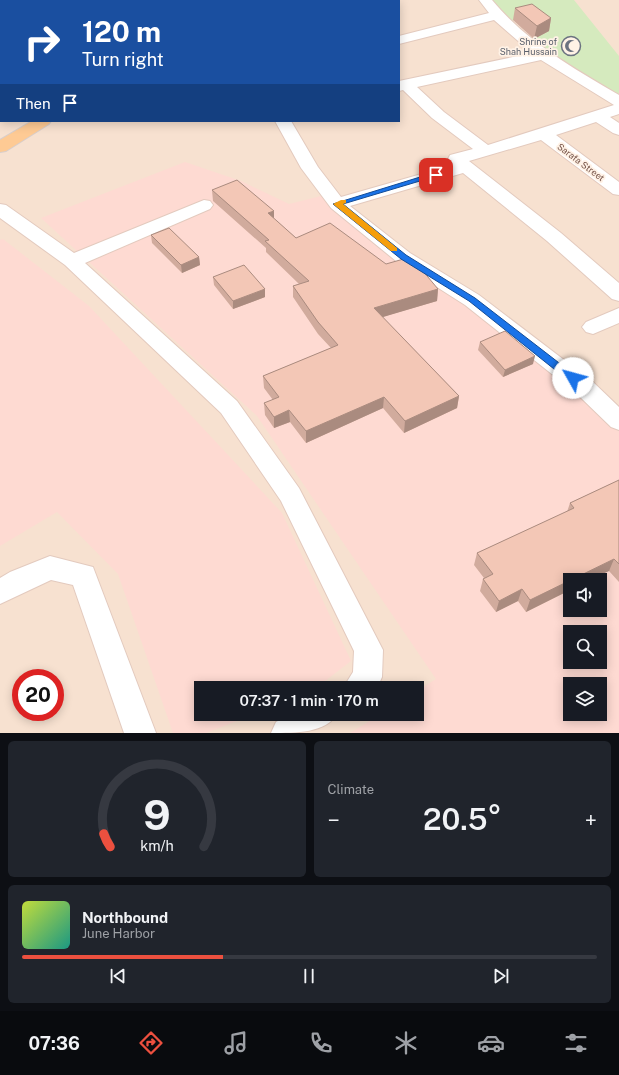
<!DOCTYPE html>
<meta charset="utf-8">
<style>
:root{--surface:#171b24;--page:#20242c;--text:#f1f3f6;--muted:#9ea1a6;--line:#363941;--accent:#ec503f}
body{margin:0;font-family:"Public Sans",sans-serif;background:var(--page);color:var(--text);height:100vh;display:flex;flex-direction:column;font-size:15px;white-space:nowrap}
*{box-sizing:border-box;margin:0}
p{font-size:13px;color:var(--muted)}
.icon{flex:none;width:22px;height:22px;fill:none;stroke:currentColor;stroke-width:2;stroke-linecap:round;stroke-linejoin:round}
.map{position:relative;height:733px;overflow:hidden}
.drawer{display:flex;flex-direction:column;gap:8px;padding:8px;background:#0d0f14;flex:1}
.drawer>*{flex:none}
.banner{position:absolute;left:0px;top:0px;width:400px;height:122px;box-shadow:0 2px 10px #0003;background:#1a4fa0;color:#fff;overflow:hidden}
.fabs{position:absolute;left:563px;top:573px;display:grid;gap:8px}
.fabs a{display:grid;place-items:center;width:44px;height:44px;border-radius:0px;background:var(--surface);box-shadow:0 2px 10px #0003;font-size:20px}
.speed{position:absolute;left:12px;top:669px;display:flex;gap:8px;font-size:20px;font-weight:700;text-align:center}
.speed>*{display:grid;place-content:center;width:52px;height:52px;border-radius:50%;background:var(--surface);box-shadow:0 2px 10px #0003;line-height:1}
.speed .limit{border:6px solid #d22;background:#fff;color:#111}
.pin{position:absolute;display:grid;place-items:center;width:34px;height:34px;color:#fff;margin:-17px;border-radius:8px;box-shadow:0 2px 6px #0006}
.me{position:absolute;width:44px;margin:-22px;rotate:308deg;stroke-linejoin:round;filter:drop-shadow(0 0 3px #0008)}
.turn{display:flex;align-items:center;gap:14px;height:84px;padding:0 16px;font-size:18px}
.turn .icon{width:52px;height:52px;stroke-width:2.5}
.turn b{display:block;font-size:28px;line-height:34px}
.then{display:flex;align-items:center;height:38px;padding:0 16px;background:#0003;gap:8px;font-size:15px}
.big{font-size:30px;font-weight:600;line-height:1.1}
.drawer .card{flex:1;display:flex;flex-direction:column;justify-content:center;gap:6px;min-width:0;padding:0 14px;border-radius:6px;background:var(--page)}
.drawer .dial{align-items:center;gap:0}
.dial svg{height:104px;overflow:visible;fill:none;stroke:var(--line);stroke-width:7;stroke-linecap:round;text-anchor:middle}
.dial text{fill:var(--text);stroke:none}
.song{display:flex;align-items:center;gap:12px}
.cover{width:48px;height:48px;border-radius:6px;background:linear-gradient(135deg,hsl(70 70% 55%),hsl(170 70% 35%))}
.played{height:4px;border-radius:2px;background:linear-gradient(90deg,var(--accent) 35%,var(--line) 35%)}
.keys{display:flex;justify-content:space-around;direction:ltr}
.heat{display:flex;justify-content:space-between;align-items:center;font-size:22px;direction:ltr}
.drawer .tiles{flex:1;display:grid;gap:8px;grid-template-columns:1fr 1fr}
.card:last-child{grid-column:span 2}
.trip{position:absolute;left:194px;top:681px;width:230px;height:40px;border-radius:0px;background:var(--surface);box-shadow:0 2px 10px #0003;font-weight:600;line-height:40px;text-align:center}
.tab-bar{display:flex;height:64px;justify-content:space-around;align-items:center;background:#090b0e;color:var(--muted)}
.tab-bar .icon{width:28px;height:28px}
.tab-bar .active{color:var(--accent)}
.tab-bar b{font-size:18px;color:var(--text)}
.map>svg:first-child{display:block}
</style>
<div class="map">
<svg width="619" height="733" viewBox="0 0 619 733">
<rect width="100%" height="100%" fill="#fdeedf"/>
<path fill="#f7e1d0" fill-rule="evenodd" d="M0 0H619V733H0ZM1 1H399V121H1ZM570 580H600V610H570ZM570 632H600V662H570ZM21 678H55V712H21ZM570 684H600V714H570ZM201 688H417V714H201Z"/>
<g fill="#fedad2" fill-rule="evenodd">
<path d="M185 162 241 181 289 204 329 194 619 419V733H350L381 714H417V691L436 679 257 416 41 218ZM570 580H600V610H570ZM570 632H600V662H570ZM570 684H600V714H570Z"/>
<polygon points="3,239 89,306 282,513 351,661 316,688 201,688 201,714 255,714 206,733 173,733 118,574 57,512 0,546 0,240"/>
</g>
<polygon fill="#d5eabe" points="485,0 574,0 619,56 619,97 543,55 527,35 533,39 542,34 529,17 505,22"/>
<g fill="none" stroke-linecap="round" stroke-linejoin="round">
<defs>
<g id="minor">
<polygon points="262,0 274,0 275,1 261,1"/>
<path d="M479 0H492C527 42 573 68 619 95V114L610 117 619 123V135L613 133 596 122 556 135 619 182V195L613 194 541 140 469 161 561 233 619 283V301L612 299 547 241 463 173 350 206 410 253 479 295 593 382 619 407V430L611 427 577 394 465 305 396 261 331 208 301 168 275 121H291L318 167 341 197 453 165 448 159 450 155 473 149 432 118 403 90 399 91V81L532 53 494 20 399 44V36L489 13ZM541 60 614 105 488 145 444 112 417 87Z"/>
<polygon points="204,200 210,201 213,205 210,209 85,263 237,401 299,488 383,650 382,677 377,688 343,688 353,672 354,651 281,501 221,413 65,265 0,218 0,204 6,205 74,253"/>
<polygon points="619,308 619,323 593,334 586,332 582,327 586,322"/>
<polygon points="50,556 93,567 156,733 124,733 73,585 51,580 0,604 0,578 10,572"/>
<path d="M291 714H337C326 733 296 733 271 733L276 722Z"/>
</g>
<polygon id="major" points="32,121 51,121 49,124 6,151 0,152 0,140"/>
</defs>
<use href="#minor" stroke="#e3cabe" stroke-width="2"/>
<use href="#major" stroke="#d8cecb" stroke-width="2"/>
<use href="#minor" fill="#fff" fill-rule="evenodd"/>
<use href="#major" fill="#feca94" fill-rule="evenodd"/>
</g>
<g fill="#d1ab9d">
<polygon points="515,8 551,18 549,31 534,39 513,20"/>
<polygon points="212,190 274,219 296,238 386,264 438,289 437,301 382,317 459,396 457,408 404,433 383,408 306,443 290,422 274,428 265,415 264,403 273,400 264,388 263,376 331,348 318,334 293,297 293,286 299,284 266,252 266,248 213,201"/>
<polygon points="151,235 199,257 200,265 182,273 152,243"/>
<polygon points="213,277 265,289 265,297 233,309 214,285"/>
<polygon points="480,342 533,364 503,377 478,350"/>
<polygon points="619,480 619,582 609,571 570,580 570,590 526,612 518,601 496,612 480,591 483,579 484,578 474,565 477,553 567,512 570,503"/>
</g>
<g fill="#aa8b7f">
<polygon points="551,18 549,31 534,39 537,26"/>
<polygon points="274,211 274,222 268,213"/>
<polygon points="199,257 200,265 182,273 181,265"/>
<polygon points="265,289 265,297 233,309 233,301"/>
<polygon points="438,289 437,301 373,320 374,308"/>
<polygon points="535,356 533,364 503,377 505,370"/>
<polygon points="459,396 457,408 404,433 405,421"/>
<polygon points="384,397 383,408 306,443 306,431"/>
<polygon points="289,410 290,422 274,428 274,417"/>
<polygon points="614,559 609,571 590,580 571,580"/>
<polygon points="570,580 570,590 526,612 530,600"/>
<polygon points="522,589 518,601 496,612 499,601"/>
</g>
<g fill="#f3c7b6" stroke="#aa8b7f">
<polygon points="532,4 551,18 537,26 515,8"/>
<polygon points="237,180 274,211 268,213 296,238 330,223 386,264 407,258 417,264 438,289 374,308 459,396 405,421 384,397 306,431 289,410 274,417 264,403 279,397 263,376 338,345 318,322 293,286 309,281 265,241 269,240 212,190"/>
<polygon points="169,228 199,257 181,265 151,235"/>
<polygon points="244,265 265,289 233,301 213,277"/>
<polygon points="505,331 535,356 505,370 480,342"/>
<polygon points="619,480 619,564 614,559 530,600 522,589 499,601 483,579 493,574 477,553 574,508 570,503"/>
</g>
<polygon fill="#1a73e8" stroke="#114b97" points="433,173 440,175 343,204 406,255 475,298 576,376 576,381 569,381 469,301 401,259 333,204"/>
<polygon fill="#f59e0b" points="341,200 346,200 346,203 343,204 397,248 397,251 391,251 333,204"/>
<defs>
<symbol id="mosque-ring" viewBox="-11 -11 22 22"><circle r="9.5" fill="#fff2e6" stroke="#6b7280" stroke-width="1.5"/><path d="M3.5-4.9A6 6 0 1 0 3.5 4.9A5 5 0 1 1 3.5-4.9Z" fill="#6b7280"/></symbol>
</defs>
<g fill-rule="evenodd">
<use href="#mosque-ring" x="560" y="35" width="22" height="22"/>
</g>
<g text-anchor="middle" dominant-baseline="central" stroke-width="3.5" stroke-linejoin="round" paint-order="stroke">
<g font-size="9" fill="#5b616d" stroke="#fff2e6" text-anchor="end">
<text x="557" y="41">Shrine of<tspan x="557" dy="10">Shah Hussain</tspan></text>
</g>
<g font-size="9" fill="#745146" stroke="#fff2e6">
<text transform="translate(581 162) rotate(37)">Sarafa Street</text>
</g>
</g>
</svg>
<div class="fabs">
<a><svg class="icon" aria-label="sound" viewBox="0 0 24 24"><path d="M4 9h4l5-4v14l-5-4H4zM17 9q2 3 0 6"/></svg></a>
<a><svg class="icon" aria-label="search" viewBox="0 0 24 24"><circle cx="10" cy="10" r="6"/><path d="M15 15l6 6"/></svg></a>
<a><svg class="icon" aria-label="layers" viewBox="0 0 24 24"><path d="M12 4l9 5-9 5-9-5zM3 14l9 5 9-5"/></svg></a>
</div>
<div class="speed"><div class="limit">20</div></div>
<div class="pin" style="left:436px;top:175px;background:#d93025"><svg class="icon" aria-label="arrive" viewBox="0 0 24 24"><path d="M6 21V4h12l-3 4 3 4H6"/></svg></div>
<svg class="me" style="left:573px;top:378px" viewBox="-20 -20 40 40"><circle r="19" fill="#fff"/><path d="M0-13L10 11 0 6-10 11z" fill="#1a73e8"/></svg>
<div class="trip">07:37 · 1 min · 170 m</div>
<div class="banner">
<div class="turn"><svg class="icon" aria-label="right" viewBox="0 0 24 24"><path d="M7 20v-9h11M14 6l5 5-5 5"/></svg><div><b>120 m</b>Turn right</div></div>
<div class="then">Then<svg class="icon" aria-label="arrive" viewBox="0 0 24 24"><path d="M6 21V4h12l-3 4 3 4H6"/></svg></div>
</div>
</div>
<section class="drawer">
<div class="tiles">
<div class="card dial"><svg viewBox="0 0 100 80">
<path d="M14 69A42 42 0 1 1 86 69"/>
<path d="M14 69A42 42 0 0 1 9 59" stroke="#ec503f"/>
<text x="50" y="56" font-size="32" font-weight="700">9</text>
<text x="50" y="72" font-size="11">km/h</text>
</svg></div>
<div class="card"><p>Climate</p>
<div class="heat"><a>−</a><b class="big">20.5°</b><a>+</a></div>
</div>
<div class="card">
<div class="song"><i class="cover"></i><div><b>Northbound</b><p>June Harbor</p></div></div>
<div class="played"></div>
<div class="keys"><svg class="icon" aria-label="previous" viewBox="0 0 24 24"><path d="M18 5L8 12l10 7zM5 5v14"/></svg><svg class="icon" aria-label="pause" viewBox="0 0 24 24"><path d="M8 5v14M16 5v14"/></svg><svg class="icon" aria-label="next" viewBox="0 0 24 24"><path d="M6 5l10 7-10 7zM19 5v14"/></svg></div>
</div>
</div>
</section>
<nav class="tab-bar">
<b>07:36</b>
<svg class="icon active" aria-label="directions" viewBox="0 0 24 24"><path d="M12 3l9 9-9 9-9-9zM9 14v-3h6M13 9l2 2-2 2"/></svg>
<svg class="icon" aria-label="music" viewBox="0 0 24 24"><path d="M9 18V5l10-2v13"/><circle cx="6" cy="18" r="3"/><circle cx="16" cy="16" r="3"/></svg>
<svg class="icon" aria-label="phone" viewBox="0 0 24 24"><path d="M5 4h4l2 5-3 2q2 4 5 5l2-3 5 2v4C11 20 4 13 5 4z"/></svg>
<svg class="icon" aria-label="climate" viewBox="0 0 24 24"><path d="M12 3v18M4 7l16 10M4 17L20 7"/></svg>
<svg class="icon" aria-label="car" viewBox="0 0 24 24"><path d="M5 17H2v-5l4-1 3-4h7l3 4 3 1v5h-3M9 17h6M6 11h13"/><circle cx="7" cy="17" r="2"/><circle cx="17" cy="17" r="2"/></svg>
<svg class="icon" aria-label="filters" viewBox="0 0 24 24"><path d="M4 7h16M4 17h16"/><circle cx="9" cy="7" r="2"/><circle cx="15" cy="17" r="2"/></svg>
</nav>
